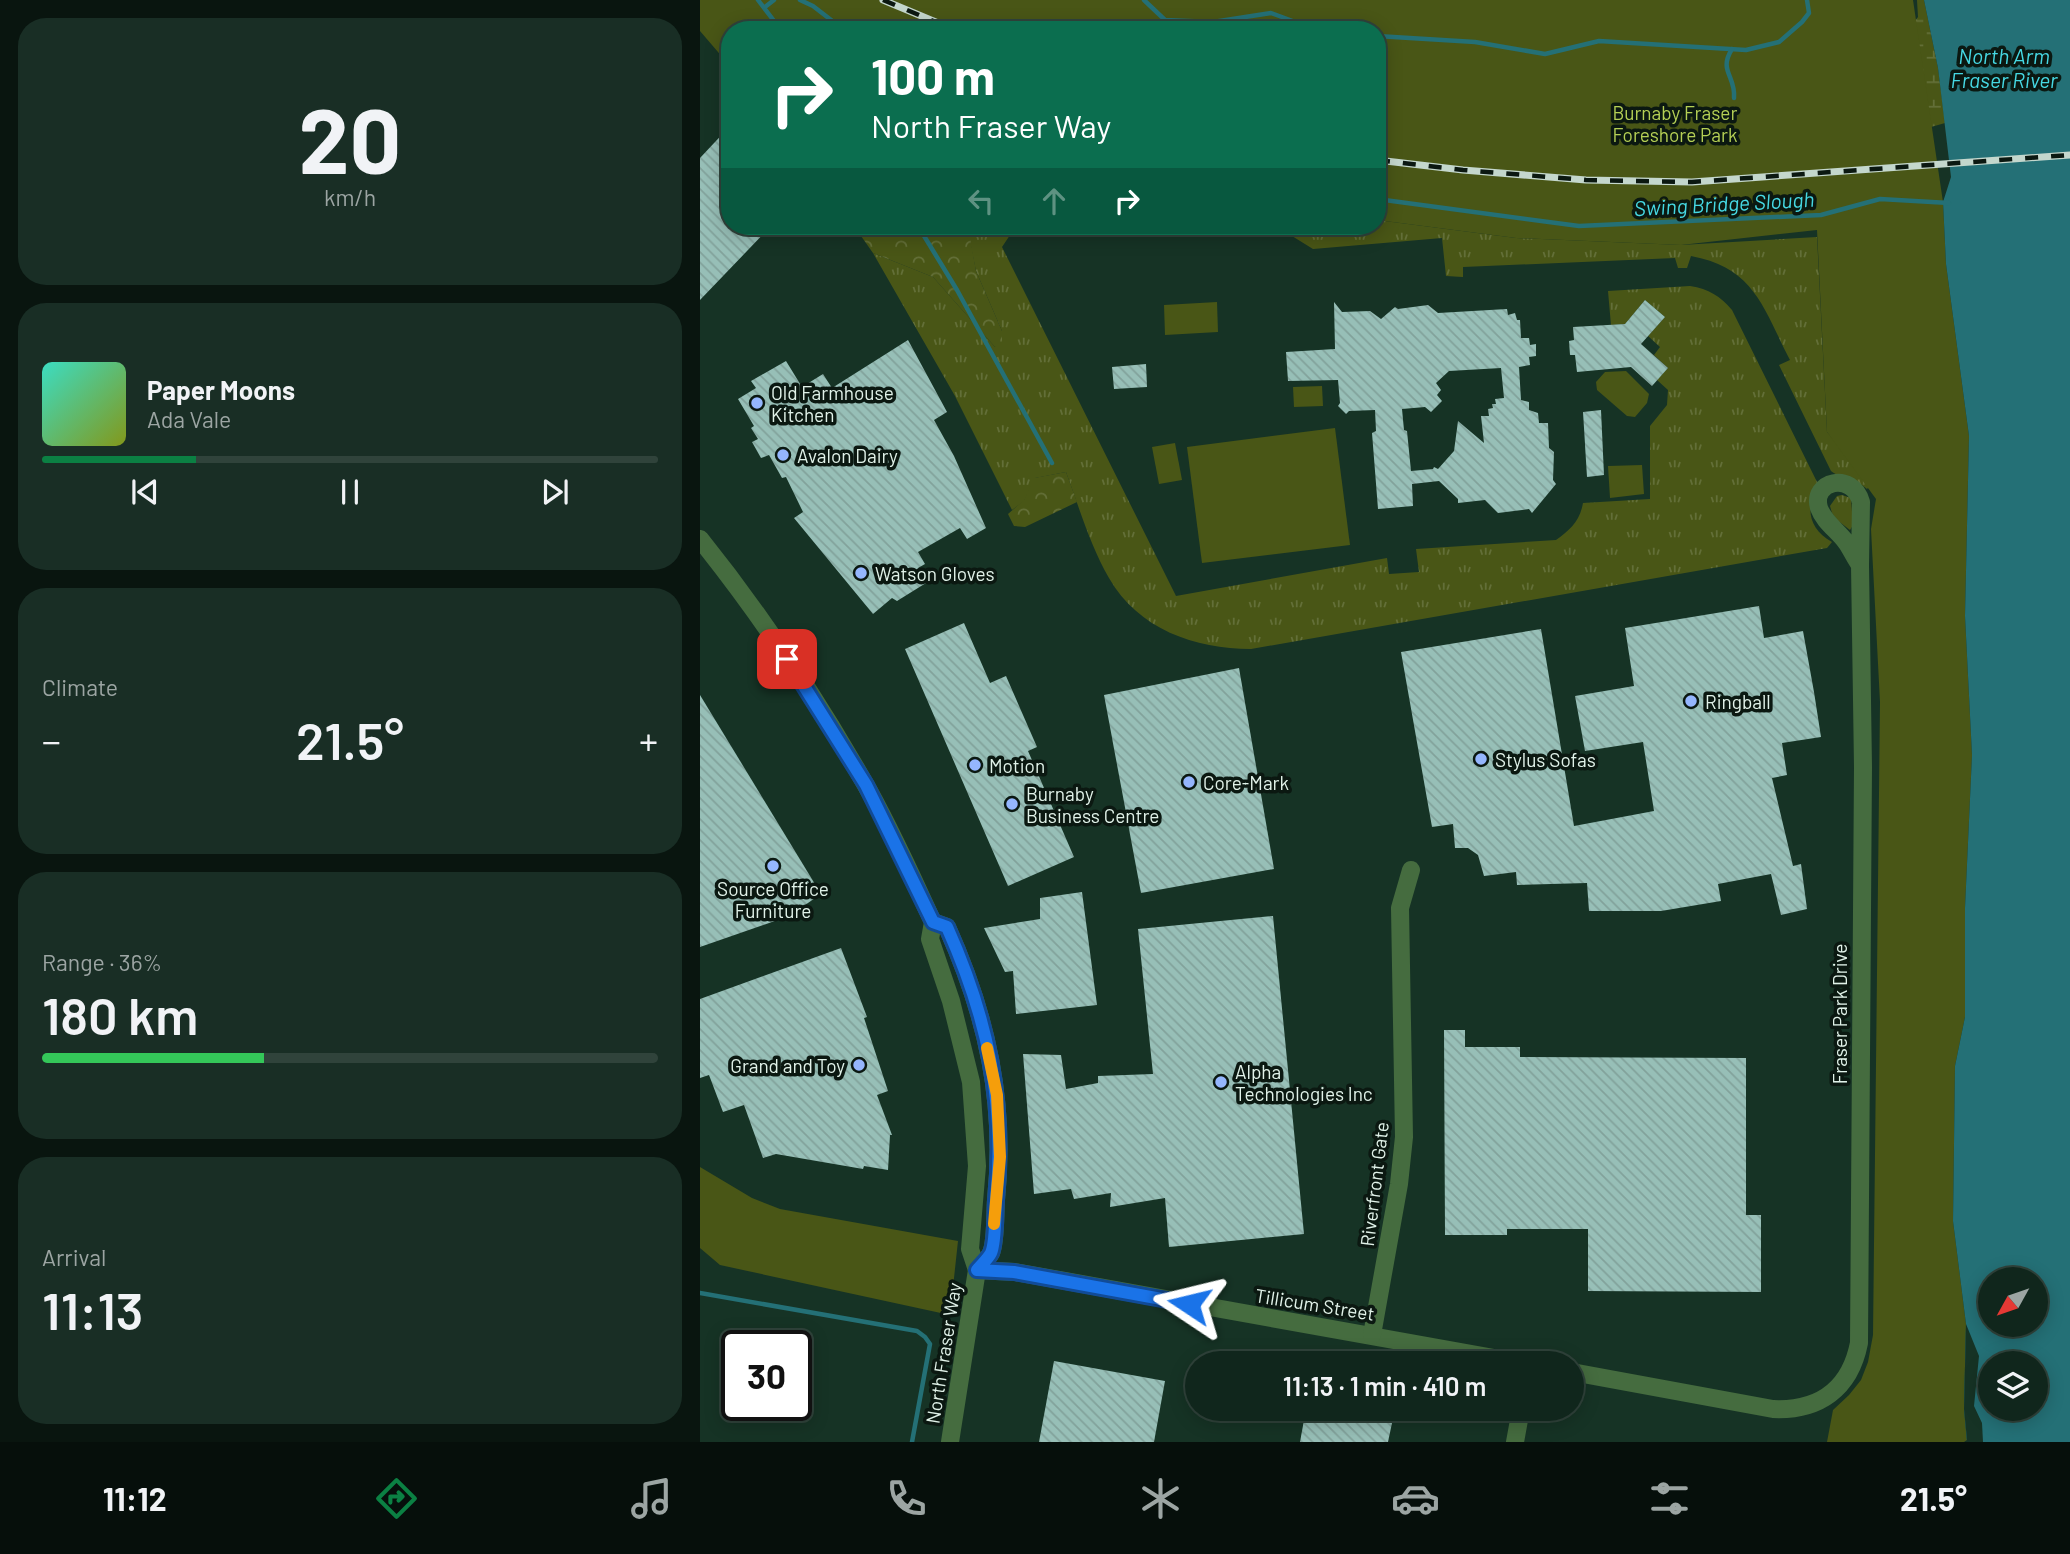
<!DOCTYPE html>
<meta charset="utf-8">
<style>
:root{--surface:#10261c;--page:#192e25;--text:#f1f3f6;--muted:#9ca5a3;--line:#30433b;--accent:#0b8043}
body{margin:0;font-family:Barlow,sans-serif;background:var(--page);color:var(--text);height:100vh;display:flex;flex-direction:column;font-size:26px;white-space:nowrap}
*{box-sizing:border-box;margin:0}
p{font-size:23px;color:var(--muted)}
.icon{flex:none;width:38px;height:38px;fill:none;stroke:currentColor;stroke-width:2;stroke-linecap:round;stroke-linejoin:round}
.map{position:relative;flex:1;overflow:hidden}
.drawer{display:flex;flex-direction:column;gap:18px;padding:18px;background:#09150f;width:700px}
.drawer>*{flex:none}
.hud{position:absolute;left:21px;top:21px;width:665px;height:214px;border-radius:28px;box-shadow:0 4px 18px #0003,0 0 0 2px var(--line);background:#0b6e4f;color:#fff;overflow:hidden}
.needle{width:46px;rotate:230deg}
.buttons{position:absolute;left:1278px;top:1267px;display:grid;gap:14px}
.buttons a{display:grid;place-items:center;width:70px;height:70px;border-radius:50%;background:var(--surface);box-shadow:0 4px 18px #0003,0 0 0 2px var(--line);font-size:35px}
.speed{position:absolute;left:21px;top:1330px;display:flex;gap:14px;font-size:35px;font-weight:700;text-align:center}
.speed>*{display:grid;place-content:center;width:91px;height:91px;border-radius:50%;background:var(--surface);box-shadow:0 4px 18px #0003,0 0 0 2px var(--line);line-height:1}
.speed .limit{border:4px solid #111;border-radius:10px;background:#fff;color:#111}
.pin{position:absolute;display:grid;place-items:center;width:60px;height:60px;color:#fff;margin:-30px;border-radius:14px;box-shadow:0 4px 10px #0006}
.me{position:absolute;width:77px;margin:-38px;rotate:280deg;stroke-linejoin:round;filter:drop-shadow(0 0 5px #0008)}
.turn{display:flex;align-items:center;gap:24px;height:147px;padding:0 35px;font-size:32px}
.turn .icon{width:91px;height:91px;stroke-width:2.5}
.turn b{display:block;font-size:49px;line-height:60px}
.lanes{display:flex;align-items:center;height:66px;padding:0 35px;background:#0003;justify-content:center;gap:35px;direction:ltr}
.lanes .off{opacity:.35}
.big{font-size:52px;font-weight:600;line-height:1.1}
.drawer .card{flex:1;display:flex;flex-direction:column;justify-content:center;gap:10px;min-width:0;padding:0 24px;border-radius:28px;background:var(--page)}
.drawer .dial{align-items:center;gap:0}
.dial b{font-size:91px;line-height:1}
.song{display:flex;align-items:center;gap:21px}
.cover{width:84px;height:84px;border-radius:10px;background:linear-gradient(135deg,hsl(170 70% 55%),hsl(70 70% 35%))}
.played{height:7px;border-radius:4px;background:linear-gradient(90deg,var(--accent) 25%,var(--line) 25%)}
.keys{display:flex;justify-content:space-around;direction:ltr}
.heat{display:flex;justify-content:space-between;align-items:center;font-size:38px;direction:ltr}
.charge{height:10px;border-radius:5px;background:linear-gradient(90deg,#34c759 36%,var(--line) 0)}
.trip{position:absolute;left:485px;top:1351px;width:399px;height:70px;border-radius:35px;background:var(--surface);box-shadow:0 4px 18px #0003,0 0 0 2px var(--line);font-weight:600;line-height:70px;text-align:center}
.menu{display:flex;height:112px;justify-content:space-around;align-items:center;background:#060f0b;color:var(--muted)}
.menu .icon{width:49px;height:49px}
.menu .on{color:var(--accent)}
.menu b{font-size:32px;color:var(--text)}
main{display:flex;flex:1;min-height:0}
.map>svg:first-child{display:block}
</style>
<main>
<section class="drawer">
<div class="card dial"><b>20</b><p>km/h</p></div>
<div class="card">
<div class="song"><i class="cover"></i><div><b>Paper Moons</b><p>Ada Vale</p></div></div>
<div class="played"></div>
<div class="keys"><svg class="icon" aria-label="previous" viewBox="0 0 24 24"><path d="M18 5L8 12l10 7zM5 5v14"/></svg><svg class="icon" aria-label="pause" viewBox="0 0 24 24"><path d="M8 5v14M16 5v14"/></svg><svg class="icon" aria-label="next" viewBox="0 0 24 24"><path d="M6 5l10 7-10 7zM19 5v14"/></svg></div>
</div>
<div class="card"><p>Climate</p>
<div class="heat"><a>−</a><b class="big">21.5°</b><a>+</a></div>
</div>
<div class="card"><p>Range · 36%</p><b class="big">180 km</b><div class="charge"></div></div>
<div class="card"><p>Arrival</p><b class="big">11:13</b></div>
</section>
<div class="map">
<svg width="1370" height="1442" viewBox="0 0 1370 1442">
<defs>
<pattern id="grass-tufts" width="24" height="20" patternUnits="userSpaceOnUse" patternTransform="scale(1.75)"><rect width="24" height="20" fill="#495616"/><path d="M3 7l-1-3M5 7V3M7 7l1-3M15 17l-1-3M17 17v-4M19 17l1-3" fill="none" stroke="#636f38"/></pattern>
<pattern id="forest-crowns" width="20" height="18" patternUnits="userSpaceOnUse" patternTransform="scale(1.75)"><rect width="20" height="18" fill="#495616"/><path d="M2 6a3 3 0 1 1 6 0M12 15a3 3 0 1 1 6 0" fill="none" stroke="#636f38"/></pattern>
<pattern id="wetland-marsh" width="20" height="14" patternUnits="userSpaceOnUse" patternTransform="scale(1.75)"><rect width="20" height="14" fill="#495616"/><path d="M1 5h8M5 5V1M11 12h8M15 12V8" fill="none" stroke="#636f38"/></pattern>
<pattern id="building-back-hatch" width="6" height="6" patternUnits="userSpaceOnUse" patternTransform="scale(1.75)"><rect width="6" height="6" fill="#97bfb7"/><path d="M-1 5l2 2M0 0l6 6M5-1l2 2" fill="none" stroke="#82a29b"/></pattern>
</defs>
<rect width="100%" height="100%" fill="#163325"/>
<g fill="url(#grass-tufts)">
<path d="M677 220 816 238 981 245 1117 237 1127 432 1171 484 1167 489C1154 477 1142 480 1131 471L1079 365 1090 360C1063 308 1055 268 991 256L987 268H978L975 258 763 267V277L746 276 742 238 613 249 592 236 593 226H677Z"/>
<path d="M267 226H316L302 247 476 596 687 558 689 574 719 572 716 549 856 540C870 530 880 521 883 503L950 499V426L967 405 968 390 957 380 968 368 954 355 960 347 948 336 965 317 945 300 925 324 911 325 908 291 990 286C1009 289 1020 296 1032 310L1118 484C1105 508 1108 528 1132 542L1127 548 551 649C495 649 438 629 409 578 390 545 379 507 366 472L335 478 324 501 312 510 255 396 173 253 233 277 295 347 302 331 276 271Z"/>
<polygon points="1142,495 1151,498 1153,525 1150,530 1137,520 1132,513 1130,506 1137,496"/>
</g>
<g fill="url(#forest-crowns)">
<polygon points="154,226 268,226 276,271 302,331 302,343 295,347 233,277 173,253"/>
<polygon points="366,472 377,502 325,527 314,526 308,514 324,500 334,478"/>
</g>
<polygon fill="url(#wetland-marsh)" points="1217,0 1224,0 1238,68 1245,123 1231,127 1209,30 1218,17"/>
<g fill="#495616">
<polygon points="0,0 1213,0 1243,202 1246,264 1269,436 1265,616 1272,755 1265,908 1265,1017 1255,1066 1253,1221 1266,1324 1264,1409 1267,1442 1127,1442 1133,1410 1149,1395 1161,1380 1168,1362 1173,1335 1180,702 1171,529 1176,499 1127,432 1117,230 981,245 816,238 677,220 677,30 30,30 30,66 0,31"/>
<polygon points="517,302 518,332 465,335 464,305"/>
<polygon points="926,371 949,394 947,403 935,417 927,416 897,390 896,382 905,372"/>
<polygon points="622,386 623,406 594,407 593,387"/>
<polygon points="635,428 650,545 502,563 487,447"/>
<polygon points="475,443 482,480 459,484 452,447"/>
<polygon points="942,465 944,494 910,498 908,466"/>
<polygon points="0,1167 52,1198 80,1209 258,1241 250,1315 20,1265 0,1248"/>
</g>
<path fill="#247076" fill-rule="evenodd" d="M1224 0H1370V1442H1267L1264 1409 1266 1324 1253 1221 1255 1066 1265 1017V908L1272 755 1265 616 1269 436 1246 264 1243 202 1251 177 1238 68ZM1290 1279H1335V1325H1290ZM1290 1363H1335V1409H1290Z"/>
<polygon fill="#163325" points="1266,1324 1279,1356 1274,1406 1282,1423 1283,1442 1264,1442 1267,1440 1264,1409"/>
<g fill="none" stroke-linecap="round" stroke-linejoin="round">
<g stroke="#247076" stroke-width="4.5">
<polyline points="58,0 81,30"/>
<polyline points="100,0 113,6 144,30"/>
<polyline points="444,0 465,20 513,22 571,13 617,30"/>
<polyline points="65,7 74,0"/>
<polyline points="677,36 775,42 845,54 899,41 1046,50 1079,42 1102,22 1109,13 1107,0"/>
<path d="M1032 49C1018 71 1036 76 1034 98"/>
<polyline points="677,199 879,226 1121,215 1180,199 1249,203"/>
<polyline points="218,226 257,290 352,463"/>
<polyline points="0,1293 217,1331 225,1337 230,1344 212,1442"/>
</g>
</g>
<g fill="url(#building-back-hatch)" fill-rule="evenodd">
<polygon points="30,126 30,226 71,226 0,300 0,158"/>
<polygon points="945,300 965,317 941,344 968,368 952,386 931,367 877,372 875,355 870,355 869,341 874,340 873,327 925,324"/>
<path d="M634 302 642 312 670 311 681 319 695 307 698 309 728 305 738 313 807 309 808 315 815 313 817 320H820L821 338H829L830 345 836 344V356L829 357 830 365 819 367 821 400 829 402V410L838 413 839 423H848L849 448 854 452 853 480 856 484 832 513 829 509 798 513 785 500 758 503V499L739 481 712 484 713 506 678 509 672 433 676 431 675 410 649 411 646 414 638 406 640 403 638 380 588 381 586 352 635 349ZM801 368 804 398 795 399 796 404H792L793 408 788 409 789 416H781L784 443 758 421 754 451 738 469 734 467 733 469 711 471 707 431 704 430 702 409 725 407 731 412 742 401 737 395 741 390 736 383 749 371Z"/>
<polygon points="208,340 247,412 234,420 254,456 286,528 267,539 260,528 218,552 225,564 218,568 226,583 197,601 192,598 173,614 94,518 103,512 86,477 82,478 69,455 61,458 52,442 58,439 51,428 54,426 38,399 56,388 51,381 86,361 102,387 123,374 132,388"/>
<polygon points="446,364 447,387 414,389 412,367"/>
<polygon points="901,410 904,475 887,477 883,412"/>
<polygon points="1059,606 1064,638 1103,631 1114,692 1121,737 1082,743 1087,775 1072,778 1093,866 1101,864 1107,909 1081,915 1071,874 1018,884 1021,901 961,911 889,911 887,883 817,885 816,872 784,876 778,855 768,848 755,848 753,824 732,827 701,652 841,629 874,826 954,811 943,742 885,751 875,696 934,686 925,628"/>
<polygon points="264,623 290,683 306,676 337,747 328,751 374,857 308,886 205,649"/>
<polygon points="539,668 574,869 441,893 404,695"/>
<polygon points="0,695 121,894 89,916 0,947"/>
<polygon points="382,892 397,1005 316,1014 313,971 305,972 284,928 340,919 340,898"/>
<polygon points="573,916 604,1234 469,1247 465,1198 410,1207 411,1193 374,1199 371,1189 334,1194 323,1054 361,1055 366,1089 398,1083 398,1076 453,1074 438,929"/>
<polygon points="141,948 167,1017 164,1018 188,1091 177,1095 192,1135 190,1135 188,1170 164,1166 163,1169 76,1154 63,1158 44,1105 23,1112 9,1075 0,1078 0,999"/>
<polygon points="744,1030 765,1030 765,1047 820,1047 820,1057 1046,1058 1046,1215 1061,1215 1061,1292 888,1291 888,1229 807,1229 807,1235 745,1235"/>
<polygon points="354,1361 465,1381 454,1442 339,1442"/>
<polygon points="606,1409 692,1423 688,1442 600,1442"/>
</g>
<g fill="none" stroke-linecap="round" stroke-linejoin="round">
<g stroke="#456c3f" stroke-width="18">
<path d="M0 539C61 615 116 698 164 782 190 827 211 875 233 922L230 939 251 1001 271 1082 277 1166 270 1249 277 1270"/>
<path d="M233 922 247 927C287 1016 306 1102 296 1200 295 1213 296 1242 291 1253 288 1259 281 1265 277 1270L250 1442"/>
<polyline points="277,1270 315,1272 822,1363"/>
<polyline points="672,1335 699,1184 704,1137 700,908 711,870"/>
<path d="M872 1372 1073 1409C1119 1411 1150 1389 1159 1343L1163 767 1160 565 1161 502C1152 471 1111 481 1119 508 1124 522 1137 530 1146 542 1151 549 1155 558 1160 565"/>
<polyline points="815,1442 821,1409"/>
</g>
<defs>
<g id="rail">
<polyline points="183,0 255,30"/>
<polyline points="677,160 763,170 886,180 992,182 1370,155"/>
</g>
</defs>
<use href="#rail" stroke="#c4d7cd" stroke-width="7"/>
<use href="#rail" stroke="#0b1811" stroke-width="4.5" stroke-dasharray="13" stroke-linecap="butt"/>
</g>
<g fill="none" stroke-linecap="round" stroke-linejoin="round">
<defs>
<path id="route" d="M87 659 166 785 233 922 247 927C287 1016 306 1102 296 1200 295 1213 296 1242 291 1253 288 1259 281 1265 277 1270L314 1272 489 1304"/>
</defs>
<use href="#route" stroke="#114b97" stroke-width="18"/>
<use href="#route" stroke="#1a73e8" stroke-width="12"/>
<polyline stroke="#f59e0b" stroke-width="12" points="287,1048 297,1095 300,1157 294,1224"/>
</g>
<g fill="#95b6fd" stroke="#0b1811" stroke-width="2.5">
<circle cx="57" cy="403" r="7"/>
<circle cx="83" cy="455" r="7"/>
<circle cx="161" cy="573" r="7"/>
<circle cx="991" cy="701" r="7"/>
<circle cx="781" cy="759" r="7"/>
<circle cx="275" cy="765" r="7"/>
<circle cx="489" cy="782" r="7"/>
<circle cx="312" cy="804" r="7"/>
<circle cx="73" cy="866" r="7"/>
<circle cx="159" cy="1065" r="7"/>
<circle cx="521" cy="1082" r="7"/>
</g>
<g text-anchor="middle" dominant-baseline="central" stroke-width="7" stroke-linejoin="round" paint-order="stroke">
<g font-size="19" fill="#b5d055" stroke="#0b1811">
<text x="975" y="112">Burnaby Fraser<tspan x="975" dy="22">Foreshore Park</tspan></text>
</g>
<g font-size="19" fill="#e1f2e9" stroke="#0b1811" text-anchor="start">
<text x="71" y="392">Old Farmhouse<tspan x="71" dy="22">Kitchen</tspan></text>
<text x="97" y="455">Avalon Dairy</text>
<text x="175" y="573">Watson Gloves</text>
<text x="1005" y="701">Ringball</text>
<text x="795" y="759">Stylus Sofas</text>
<text x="289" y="765">Motion</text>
<text x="503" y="782">Core-Mark</text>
<text x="326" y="793">Burnaby<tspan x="326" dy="22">Business Centre</tspan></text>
<text x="73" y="888" text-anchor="middle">Source Office<tspan x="73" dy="22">Furniture</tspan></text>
<text x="145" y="1065" text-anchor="end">Grand and Toy</text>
<text x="535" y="1071">Alpha<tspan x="535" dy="22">Technologies Inc</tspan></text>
</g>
<g font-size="19" fill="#e1f2e9" stroke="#0b1811">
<text transform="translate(1139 1014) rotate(-90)">Fraser Park Drive</text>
<text transform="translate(674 1184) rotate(-83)">Riverfront Gate</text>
<text transform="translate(615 1304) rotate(9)">Tillicum Street</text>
<text transform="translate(243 1353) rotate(-81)">North Fraser Way</text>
</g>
<g font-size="21" font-style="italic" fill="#46d8e3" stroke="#0b1811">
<text x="1304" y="55">North Arm<tspan x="1304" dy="24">Fraser River</tspan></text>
<text transform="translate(1024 203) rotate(-3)">Swing Bridge Slough</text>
</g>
</g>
</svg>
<div class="buttons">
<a><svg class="needle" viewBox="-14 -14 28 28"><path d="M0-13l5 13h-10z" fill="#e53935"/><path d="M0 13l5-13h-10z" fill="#9ca5a3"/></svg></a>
<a><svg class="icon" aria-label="layers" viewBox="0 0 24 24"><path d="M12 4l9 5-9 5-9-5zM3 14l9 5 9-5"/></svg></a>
</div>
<div class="speed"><div class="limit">30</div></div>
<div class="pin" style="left:87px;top:659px;background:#d93025"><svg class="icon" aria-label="arrive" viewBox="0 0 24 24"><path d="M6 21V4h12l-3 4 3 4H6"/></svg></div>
<svg class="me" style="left:489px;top:1304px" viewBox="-20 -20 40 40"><path d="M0-17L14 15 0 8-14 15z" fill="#1a73e8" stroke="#fff" stroke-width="4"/></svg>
<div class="trip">11:13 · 1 min · 410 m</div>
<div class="hud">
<div class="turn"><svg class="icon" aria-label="right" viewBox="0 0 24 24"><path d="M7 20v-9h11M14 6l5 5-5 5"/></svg><div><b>100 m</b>North Fraser Way</div></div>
<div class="lanes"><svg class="icon off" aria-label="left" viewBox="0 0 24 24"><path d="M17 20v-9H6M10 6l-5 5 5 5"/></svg><svg class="icon off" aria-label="ahead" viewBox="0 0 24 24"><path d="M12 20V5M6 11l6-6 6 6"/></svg><svg class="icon" aria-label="right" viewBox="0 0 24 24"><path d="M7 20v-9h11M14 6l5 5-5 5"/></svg></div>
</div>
</div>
</main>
<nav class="menu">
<b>11:12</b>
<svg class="icon on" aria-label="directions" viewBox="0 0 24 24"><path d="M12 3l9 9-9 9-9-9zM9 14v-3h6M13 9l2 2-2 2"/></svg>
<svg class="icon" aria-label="music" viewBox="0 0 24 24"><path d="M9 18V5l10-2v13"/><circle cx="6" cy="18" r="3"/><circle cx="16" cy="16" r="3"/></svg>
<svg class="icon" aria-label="phone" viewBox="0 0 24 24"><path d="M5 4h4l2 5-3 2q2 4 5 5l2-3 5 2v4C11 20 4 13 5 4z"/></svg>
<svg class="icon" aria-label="climate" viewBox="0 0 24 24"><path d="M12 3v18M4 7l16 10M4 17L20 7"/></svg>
<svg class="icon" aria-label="car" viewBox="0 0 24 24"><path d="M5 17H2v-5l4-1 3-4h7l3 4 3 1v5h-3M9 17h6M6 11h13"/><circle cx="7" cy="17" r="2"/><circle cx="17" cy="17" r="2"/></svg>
<svg class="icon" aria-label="filters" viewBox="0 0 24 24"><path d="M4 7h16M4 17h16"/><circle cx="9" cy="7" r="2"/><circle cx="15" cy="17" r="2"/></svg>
<b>21.5°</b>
</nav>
